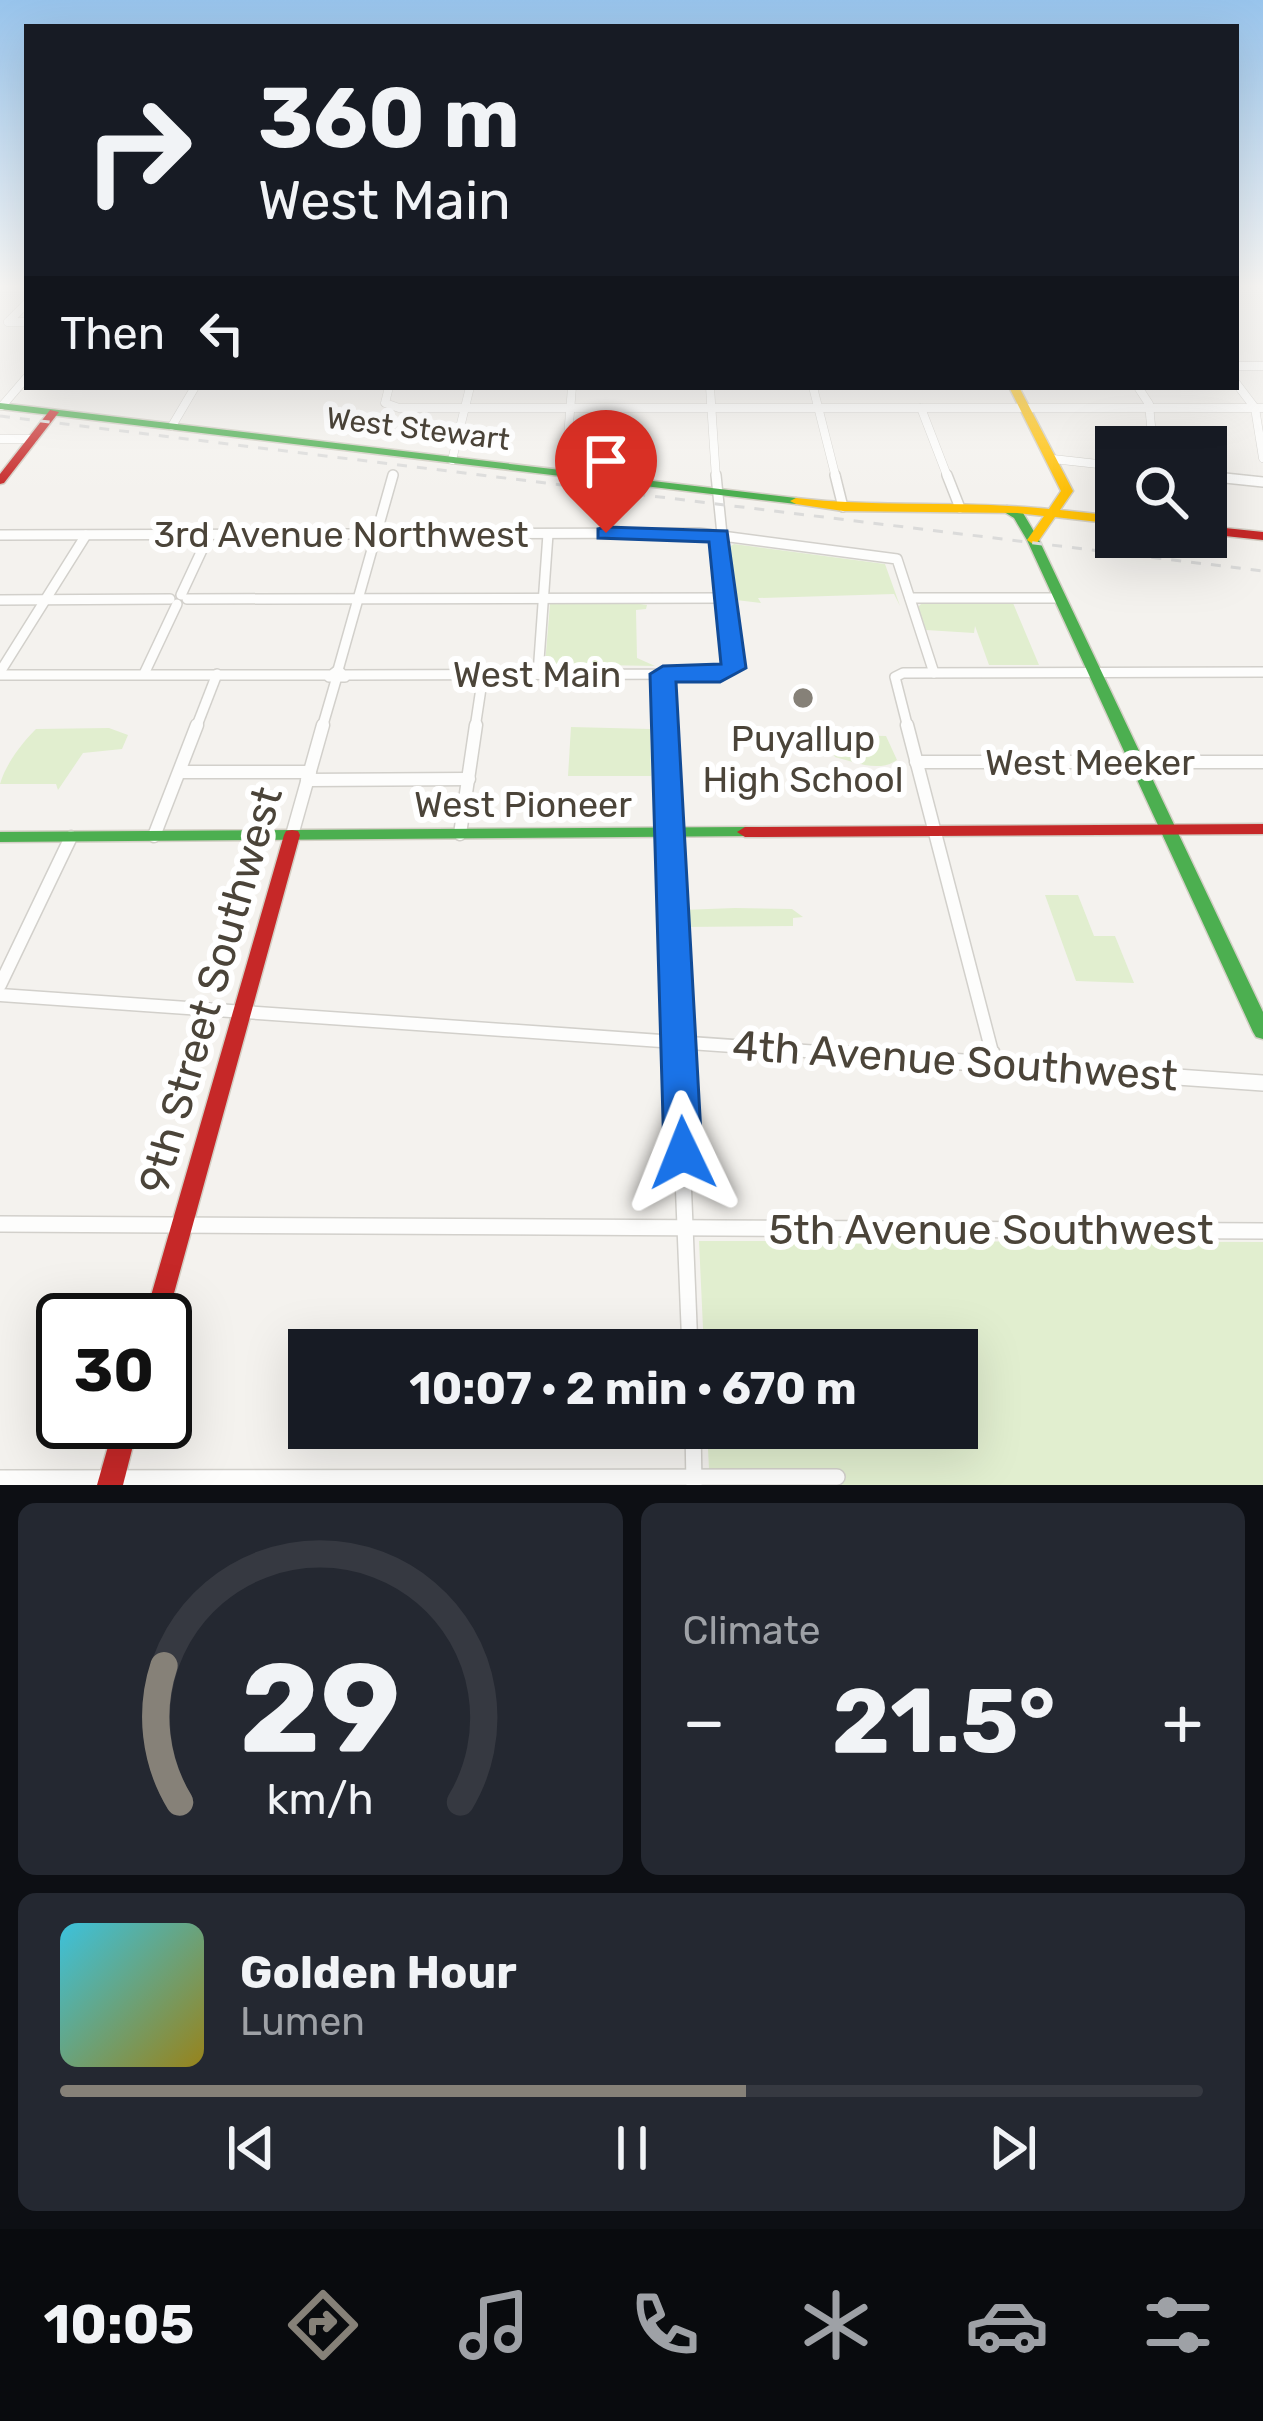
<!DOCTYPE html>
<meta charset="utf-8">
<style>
:root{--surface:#171b24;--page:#242831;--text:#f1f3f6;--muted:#9ea1a6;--line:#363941;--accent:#868178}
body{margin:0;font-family:Rubik,sans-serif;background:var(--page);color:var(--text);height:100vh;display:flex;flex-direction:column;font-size:45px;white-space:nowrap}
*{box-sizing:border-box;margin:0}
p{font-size:39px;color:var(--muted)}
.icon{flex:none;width:66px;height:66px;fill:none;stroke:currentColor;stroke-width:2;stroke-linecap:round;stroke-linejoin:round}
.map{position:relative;height:1485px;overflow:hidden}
.sheet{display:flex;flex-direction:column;gap:18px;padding:18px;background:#0d0f14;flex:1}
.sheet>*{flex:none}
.top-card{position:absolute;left:24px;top:24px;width:1215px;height:366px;border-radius:0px;box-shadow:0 12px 48px #0002;background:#171b24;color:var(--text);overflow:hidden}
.fabs{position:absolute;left:1095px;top:426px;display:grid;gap:24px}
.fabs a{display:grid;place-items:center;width:132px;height:132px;border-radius:0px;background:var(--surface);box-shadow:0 12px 48px #0002;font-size:60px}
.speed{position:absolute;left:36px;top:1293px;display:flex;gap:24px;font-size:60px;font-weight:700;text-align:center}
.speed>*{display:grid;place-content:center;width:156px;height:156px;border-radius:50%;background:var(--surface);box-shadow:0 12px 48px #0002;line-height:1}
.speed .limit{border:6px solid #111;border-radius:18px;background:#fff;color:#111}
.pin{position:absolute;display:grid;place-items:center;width:102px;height:102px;color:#fff;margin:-123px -51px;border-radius:50% 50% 50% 0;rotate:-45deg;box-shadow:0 0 12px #0007}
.pin .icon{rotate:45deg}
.me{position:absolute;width:132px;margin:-66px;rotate:358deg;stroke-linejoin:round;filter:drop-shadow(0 0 9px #0008)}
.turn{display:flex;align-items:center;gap:42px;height:252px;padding:0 36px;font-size:54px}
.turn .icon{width:156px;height:156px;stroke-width:2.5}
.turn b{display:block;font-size:84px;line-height:102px}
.then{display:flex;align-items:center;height:114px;padding:0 36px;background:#0003;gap:24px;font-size:45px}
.big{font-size:90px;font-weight:700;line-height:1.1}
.sheet .tile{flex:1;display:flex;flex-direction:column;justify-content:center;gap:18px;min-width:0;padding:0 42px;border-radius:18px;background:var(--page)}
.sheet .dial{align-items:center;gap:0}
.dial svg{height:312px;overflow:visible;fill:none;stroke:var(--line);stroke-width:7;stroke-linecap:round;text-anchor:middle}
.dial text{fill:var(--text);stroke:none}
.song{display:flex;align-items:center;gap:36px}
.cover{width:144px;height:144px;border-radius:18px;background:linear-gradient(135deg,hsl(190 70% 55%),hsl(50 70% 35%))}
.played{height:12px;border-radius:6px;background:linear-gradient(90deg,var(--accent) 60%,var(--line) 60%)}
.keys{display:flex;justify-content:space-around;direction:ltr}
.heat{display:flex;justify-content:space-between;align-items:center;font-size:66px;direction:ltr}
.sheet .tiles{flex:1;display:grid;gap:18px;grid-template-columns:1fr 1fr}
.tile:last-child{grid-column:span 2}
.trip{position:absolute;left:288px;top:1329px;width:690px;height:120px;border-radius:0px;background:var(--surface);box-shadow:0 12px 48px #0002;font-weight:700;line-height:120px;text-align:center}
.tabs{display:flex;height:192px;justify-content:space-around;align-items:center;background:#090b0e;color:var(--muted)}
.tabs .icon{width:84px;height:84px}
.tabs .selected{color:var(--accent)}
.tabs b{font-size:54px;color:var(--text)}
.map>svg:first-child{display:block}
</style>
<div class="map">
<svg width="1263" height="1485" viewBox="0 0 1263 1485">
<rect width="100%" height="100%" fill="#f4f2ee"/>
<g fill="#e1eecf">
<polygon points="734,544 885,564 900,606 894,594 758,598 761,603 736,600 728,548"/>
<polygon points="643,602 640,604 647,605 646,609 636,610 637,658 655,666 545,664 550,604"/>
<polygon points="923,602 1046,602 1013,603 1039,665 989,665 975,626 974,633 926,630 918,607"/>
<polygon points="571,727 650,729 651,776 568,776"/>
<path d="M109 728 128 735 122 749 83 753 58 790 56 784H0C6 763 23 742 36 729Z"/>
<path d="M836 735 886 736 897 760C879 773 855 762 835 757L827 740Z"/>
<polygon points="1045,895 1078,895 1094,936 1115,936 1134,983 1076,981"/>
<polygon points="735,908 792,909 803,917 793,918 793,926 683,927 682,910"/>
<polygon points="699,1241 1263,1242 1263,1485 840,1485 837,1470 709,1469 707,1428 957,1428 957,1350 704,1350"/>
</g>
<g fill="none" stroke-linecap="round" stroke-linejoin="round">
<defs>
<g id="street-far3">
<polyline points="0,288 27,288"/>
<polyline points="8,322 27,303"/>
<polyline points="8,322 27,322"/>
<polyline points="1236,366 1263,366"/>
<polyline points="1236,383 1255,408 1263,458"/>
<polyline points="389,387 385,403 399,408 1263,408"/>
<polyline points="710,387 716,478"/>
<polyline points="813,387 836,478"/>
<polyline points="1138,387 1149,404 1153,447"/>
<polyline points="2,406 27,377"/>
<polyline points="921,408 948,478"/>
<polyline points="172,426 195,387"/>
<polyline points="0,439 33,439"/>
<polyline points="1053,459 1116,466"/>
<polyline points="452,460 470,387"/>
<polyline points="565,474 572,387"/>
<polyline points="1206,476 1220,478"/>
</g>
<g id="street-far2">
<polyline points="835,475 843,507"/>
<polyline points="947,475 960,508"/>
<polyline points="1206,476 1263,482"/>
<polyline points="0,535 699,533 897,559 934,673"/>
<polyline points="181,595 209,535"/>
<polyline points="910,598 1060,598"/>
<polyline points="187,599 727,598"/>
<polyline points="0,600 170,599"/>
<polygon points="338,670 345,677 329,677"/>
<polyline points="338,670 393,475"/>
<polyline points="0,672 86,535"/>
<polyline points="144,674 177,604"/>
<polyline points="538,674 548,534"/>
<polyline points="663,674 665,728"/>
<polyline points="0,675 329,675"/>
<polyline points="346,675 715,674 731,670 735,663 716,475"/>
<polyline points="196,728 217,674"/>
<polyline points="322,728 336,680"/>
<polyline points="475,728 483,675"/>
<polyline points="908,728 895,677 903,673 1263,672"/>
</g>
<g id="street-far1">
<polyline points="665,725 678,1056"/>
<polyline points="907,725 993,1056"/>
<polyline points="916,762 1263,762"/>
<polyline points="181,772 310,772"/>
<polyline points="307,780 469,779"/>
<polyline points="460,834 476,725"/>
<polyline points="292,835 323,725"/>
<polyline points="154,836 197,725"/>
<polyline points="0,985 71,837"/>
<polyline points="0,995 877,1056"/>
</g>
<g id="street">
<polyline points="678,1053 690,1350"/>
<polyline points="834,1053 1263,1083"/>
<polyline points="992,1053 995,1064"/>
<polyline points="0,1224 1263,1231"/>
<polyline points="693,1428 694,1485"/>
<polyline points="0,1478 837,1477"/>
</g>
<g id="fast">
<polygon points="0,403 796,498 802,501 796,504 0,409"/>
<polygon points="1007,506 1023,513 1039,540 1263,1012 1263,1039 1256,1037 1253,1032 1027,540 1014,518 1001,510"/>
<polygon points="745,827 751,828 753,832 751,836 0,842 0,832"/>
</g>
<path id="slow" d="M1009 387H1019L1073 491 1060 510 1116 516V524L1055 517 1037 543 1033 544 1027 540 1044 516 1017 513 843 511 796 504 790 501 796 498C880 508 965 500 1049 509L1061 491Z"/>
<g id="jam">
<polygon points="50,410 59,412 4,483 0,484 0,474"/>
<polygon points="1206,526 1263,532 1263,540 1206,534"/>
<polygon points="1263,824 1263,834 745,837 737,832 745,827"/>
<polygon points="292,830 298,831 300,835 165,1326 165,1320 144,1320 284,835 286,831"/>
<polygon points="115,1422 139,1422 123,1485 97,1485"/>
</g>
</defs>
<use href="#street-far3" stroke="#d2d0cb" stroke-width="9"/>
<use href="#street-far2" stroke="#d2d0cb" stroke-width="12"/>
<use href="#street-far1" stroke="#d2d0cb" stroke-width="15"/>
<use href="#street" stroke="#d2d0cb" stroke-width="18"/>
<use href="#fast" stroke="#d3cfc5" stroke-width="3"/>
<use href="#slow" stroke="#d3cfc5" stroke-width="3"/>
<use href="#jam" stroke="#d3cfc5" stroke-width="3"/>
<use href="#street-far3" stroke="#fdfdfc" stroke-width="8"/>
<use href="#street-far2" stroke="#fdfdfc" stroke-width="9"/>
<use href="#street-far1" stroke="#fdfdfc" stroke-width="12"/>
<use href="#street" stroke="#fdfdfc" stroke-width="15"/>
<use href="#fast" fill="#4caf50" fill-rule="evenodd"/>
<use href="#slow" fill="#ffc107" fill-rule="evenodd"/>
<use href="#jam" fill="#c62828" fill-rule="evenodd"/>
<polyline stroke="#dbdbda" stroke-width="3" stroke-dasharray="10 10" stroke-linecap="butt" points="0,416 1263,571"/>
</g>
<linearGradient id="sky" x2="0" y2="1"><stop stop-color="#98c4ec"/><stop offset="0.58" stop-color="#faf9f7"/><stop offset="1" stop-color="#faf9f7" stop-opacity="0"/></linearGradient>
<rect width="1263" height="493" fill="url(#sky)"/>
<polygon fill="#1a73e8" stroke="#114b97" stroke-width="3" points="606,527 727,531 746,668 720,682 676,682 702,1153 696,1164 683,1169 670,1164 664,1153 650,674 663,666 721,664 709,542 598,538 598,529"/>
<circle fill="#868178" stroke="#fff" stroke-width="4.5" cx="803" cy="698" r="12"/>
<g text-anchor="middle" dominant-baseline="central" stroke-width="12" stroke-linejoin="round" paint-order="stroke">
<g font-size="30" fill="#4b4439" stroke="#fff">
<text transform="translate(418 429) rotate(7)">West Stewart</text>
</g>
<g font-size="36" fill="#4b4439" stroke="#fff">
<text x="341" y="534">3rd Avenue Northwest</text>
<text x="537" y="674">West Main</text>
<text x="1090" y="762">West Meeker</text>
<text x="523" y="804">West Pioneer</text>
</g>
<g font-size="36" fill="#4b4439" stroke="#fff">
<text x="803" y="738">Puyallup<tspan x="803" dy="41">High School</tspan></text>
</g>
<g font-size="42" fill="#4b4439" stroke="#fff">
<text transform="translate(211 990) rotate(-74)">9th Street Southwest</text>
<text transform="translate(955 1061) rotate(4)">4th Avenue Southwest</text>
<text x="991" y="1230">5th Avenue Southwest</text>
</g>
</g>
</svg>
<div class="fabs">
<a><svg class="icon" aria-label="search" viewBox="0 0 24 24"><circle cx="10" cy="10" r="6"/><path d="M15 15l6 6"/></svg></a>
</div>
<div class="speed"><div class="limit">30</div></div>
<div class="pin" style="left:606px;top:533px;background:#d93025"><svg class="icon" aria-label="arrive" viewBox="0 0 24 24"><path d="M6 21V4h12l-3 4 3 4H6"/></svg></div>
<svg class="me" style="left:683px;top:1153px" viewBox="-20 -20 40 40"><path d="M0-17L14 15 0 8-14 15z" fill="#1a73e8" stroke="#fff" stroke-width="4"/></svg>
<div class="trip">10:07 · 2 min · 670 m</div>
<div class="top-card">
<div class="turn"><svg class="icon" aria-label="right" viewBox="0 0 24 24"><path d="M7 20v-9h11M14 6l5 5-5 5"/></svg><div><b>360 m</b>West Main</div></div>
<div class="then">Then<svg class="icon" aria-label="left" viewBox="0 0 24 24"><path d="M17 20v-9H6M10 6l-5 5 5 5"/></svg></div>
</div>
</div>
<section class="sheet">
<div class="tiles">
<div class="tile dial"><svg viewBox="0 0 100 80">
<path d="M14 69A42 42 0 1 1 86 69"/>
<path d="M14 69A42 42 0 0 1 10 34" stroke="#868178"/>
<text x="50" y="56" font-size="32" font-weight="700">29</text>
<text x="50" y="72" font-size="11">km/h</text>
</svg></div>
<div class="tile"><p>Climate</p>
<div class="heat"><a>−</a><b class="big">21.5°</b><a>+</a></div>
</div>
<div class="tile">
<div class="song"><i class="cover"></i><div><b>Golden Hour</b><p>Lumen</p></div></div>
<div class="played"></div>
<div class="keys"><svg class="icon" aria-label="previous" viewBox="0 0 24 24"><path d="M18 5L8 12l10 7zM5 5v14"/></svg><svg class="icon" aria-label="pause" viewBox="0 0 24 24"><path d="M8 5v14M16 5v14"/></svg><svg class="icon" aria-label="next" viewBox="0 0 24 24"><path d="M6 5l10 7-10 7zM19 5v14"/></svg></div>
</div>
</div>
</section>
<nav class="tabs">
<b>10:05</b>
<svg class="icon selected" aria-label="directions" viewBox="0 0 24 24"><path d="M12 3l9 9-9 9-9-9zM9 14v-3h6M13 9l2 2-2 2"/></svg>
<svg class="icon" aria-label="music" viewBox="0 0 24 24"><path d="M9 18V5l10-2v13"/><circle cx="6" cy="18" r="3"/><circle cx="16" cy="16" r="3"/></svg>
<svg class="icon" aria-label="phone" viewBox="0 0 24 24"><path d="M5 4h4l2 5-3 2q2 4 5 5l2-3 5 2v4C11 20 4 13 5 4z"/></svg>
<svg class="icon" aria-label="climate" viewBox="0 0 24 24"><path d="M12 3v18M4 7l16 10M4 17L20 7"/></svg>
<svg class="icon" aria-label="car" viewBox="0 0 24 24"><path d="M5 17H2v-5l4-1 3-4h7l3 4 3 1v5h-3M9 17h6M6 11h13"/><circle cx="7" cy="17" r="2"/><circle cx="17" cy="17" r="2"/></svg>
<svg class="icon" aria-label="filters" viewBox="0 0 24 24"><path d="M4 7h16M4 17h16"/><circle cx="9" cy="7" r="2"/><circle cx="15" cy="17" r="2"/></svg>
</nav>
